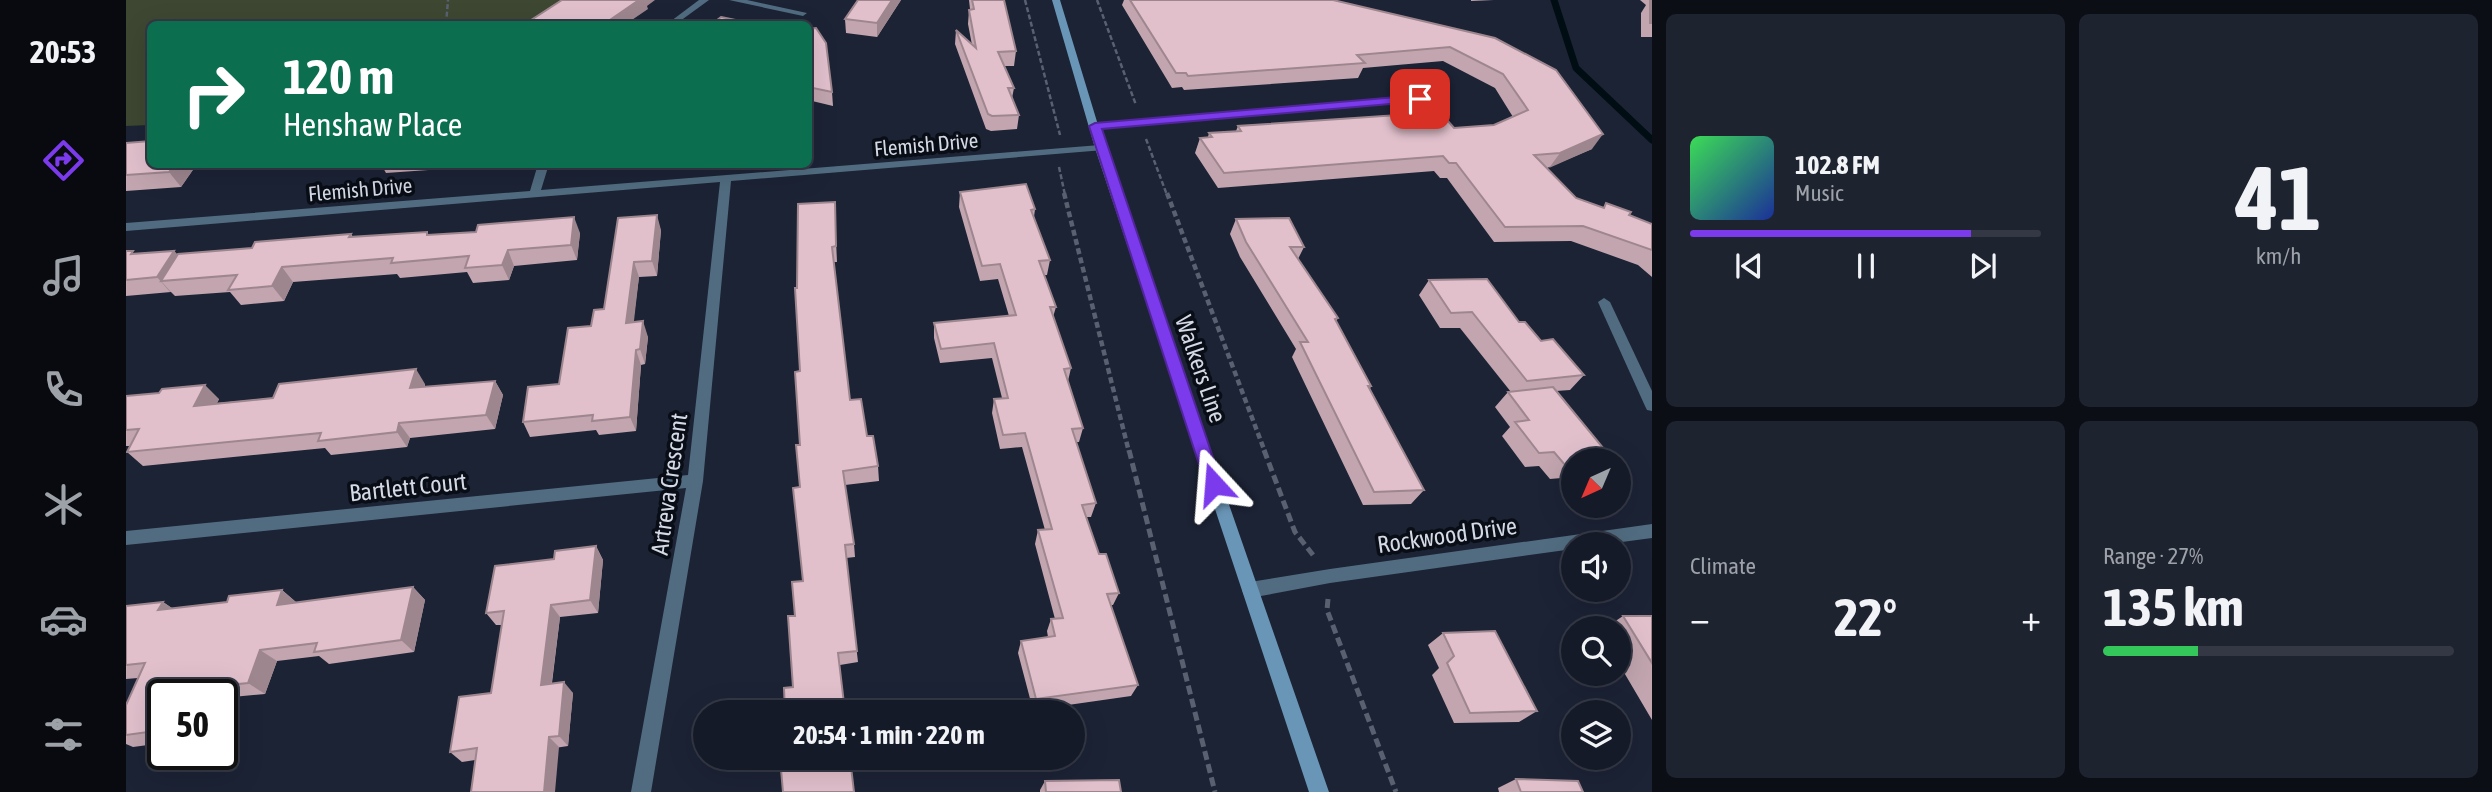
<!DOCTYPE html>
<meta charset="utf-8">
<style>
:root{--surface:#151a28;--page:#1e2330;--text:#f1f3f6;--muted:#9da1a8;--line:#343845;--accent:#7c3aed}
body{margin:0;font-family:"Asap Condensed",sans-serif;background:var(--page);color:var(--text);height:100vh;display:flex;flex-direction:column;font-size:26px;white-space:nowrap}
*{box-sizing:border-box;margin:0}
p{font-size:23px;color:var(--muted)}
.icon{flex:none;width:38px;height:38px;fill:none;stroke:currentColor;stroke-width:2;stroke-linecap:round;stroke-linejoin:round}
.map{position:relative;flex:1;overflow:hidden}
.panel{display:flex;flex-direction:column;gap:14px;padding:14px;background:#0c0e16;width:840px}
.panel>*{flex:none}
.banner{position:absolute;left:21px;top:21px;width:665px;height:147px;border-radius:10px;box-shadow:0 7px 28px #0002,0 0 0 2px var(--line);background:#0b6e4f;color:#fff;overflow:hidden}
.needle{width:46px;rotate:224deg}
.tools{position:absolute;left:1435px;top:448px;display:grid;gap:14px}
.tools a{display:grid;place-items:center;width:70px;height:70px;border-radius:50%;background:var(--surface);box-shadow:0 7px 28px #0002,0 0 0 2px var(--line);font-size:35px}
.speed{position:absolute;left:21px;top:679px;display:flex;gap:14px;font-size:35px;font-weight:700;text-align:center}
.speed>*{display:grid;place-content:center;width:91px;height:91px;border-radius:50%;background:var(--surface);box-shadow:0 7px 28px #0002,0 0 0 2px var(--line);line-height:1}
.speed .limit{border:4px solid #111;border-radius:10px;background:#fff;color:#111}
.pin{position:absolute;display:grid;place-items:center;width:60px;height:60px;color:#fff;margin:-30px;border-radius:14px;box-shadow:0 4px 10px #0006}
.me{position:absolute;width:77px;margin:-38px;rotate:341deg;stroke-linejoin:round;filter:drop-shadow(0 0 5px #0008)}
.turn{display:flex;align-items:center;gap:24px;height:147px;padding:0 21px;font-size:32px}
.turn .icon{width:91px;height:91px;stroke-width:2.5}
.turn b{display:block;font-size:49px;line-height:60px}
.big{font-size:52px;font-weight:700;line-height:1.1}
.panel .widget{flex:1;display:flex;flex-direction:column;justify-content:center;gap:10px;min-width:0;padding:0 24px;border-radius:10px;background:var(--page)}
.panel .dial{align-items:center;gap:0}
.dial b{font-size:91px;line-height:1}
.song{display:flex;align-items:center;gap:21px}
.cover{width:84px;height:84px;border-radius:10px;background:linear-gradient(135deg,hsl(130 70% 55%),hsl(230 70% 35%))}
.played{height:7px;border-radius:4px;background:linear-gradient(90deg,var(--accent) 80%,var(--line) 80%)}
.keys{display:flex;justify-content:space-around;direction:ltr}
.heat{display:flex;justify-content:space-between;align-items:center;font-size:38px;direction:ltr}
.charge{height:10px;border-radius:5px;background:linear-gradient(90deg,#34c759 27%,var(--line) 0)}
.panel .tiles{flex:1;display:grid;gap:14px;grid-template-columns:repeat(2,1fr)}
.trip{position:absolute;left:567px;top:700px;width:392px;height:70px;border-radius:35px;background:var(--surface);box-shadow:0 7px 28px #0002,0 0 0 2px var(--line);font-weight:700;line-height:70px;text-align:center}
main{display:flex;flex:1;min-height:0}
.menu{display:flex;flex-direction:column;width:126px;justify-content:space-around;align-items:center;background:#080a10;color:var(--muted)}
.menu .icon{width:49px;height:49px}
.menu .on{color:var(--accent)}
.menu b{font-size:32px;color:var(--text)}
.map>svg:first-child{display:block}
</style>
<main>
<nav class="menu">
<b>20:53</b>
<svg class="icon on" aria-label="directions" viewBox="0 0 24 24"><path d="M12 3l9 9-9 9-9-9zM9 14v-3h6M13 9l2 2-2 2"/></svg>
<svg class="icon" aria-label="music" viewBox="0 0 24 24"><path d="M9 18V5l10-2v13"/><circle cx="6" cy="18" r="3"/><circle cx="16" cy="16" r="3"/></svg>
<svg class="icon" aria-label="phone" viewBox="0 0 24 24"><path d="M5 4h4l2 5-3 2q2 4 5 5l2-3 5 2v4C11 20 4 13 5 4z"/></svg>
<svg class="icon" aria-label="climate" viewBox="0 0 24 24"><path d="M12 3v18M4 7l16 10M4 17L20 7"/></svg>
<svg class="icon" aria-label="car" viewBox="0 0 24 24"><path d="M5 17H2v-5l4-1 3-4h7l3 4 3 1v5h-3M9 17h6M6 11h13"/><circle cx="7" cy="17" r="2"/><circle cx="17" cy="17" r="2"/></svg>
<svg class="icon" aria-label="filters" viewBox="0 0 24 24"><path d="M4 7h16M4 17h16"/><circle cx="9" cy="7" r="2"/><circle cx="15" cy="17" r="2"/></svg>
</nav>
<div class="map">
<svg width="1526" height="792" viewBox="0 0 1526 792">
<rect width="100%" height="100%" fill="#1c2335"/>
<polygon fill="#3d4731" points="0,0 451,0 413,24 24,24 24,125 0,126"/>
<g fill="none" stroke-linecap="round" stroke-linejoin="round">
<polyline stroke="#000d12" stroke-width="7" points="1428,0 1450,68 1526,140"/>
<g stroke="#596070" stroke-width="2.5" stroke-dasharray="5 2.5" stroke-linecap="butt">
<polyline points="899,0 934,135"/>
<polyline points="971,0 1010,105"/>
<polyline points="320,24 322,0"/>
<polyline points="1020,139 1041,195"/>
<polyline points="933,167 939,195"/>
</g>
<g stroke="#596070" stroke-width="4.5" stroke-dasharray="6 3.5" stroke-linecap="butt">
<polyline points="938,193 1003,452"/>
<polyline points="1041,193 1139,452"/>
</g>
<g stroke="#596070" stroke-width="5" stroke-dasharray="9 4.5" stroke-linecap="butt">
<polyline points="1003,450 1089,792"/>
<polyline points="1138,450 1169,532 1187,555"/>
<polyline points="1202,599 1201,610 1270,792"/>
</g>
<g fill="#516c80" fill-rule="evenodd">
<polygon points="573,0 583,0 550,24 541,24"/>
<polygon points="603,0 621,0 681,13 677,16"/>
<polygon points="1294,96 1297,97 1297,101 969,129 964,126 969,123"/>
<polygon points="974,145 978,146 978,150 605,181 577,481 525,792 505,792 560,488 0,545 0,531 562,475 594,182 0,231 0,223 404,191 412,164 423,164 415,190"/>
<polygon points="1478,298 1484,302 1526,391 1526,411 1521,410 1519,406 1472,302"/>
<polygon points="1526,524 1526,538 1481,544 1447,544 1447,549 1204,583 1124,598 1118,595 1116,590 1118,585 1124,582 1204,569"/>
</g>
<polygon fill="#6995b6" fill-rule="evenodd" points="926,0 934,0 979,148 1203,792 1183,792 969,148"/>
</g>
<g fill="#c2a5af">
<polygon points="775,0 751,37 720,33 719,19"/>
<polygon points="843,0 878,0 890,51 888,66 878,66 888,88 886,98 893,115 891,129 865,131 860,129 829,44 830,30 846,45 842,24 843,10 844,9"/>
<polygon points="998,0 1207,0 1369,38 1466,149 1421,168 1450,198 1477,208 1480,203 1503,215 1526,224 1526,277 1512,265 1445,241 1368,242 1321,178 1314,178 1308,171 1092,188 1069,153 1074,138 1082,137 1083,133 1110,131 1112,126 1281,124 1328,128 1368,125 1387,117 1369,88 1317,61 1237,68 1232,78 1058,90 1056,87 1046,88 996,5"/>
<polygon points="1345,0 1368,0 1345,1"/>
<polygon points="1514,0 1526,0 1526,37 1515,37 1515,13 1520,5"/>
<polygon points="682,29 706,92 707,106 682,100"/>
<polygon points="0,143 71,164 55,187 0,191"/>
<polygon points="255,164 360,164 359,166 260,173"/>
<polygon points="834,192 909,209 908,217 924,260 921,275 918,275 930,307 927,317 945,368 942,381 957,428 953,442 950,442 970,503 965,517 960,517 973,554 993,593 987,605 985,605 1012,685 1005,696 907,710 892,653 895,641 922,637 921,631 925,619 929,619 909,544 912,530 919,530 896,447 874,449 866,413 868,399 876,398 866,358 814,363 808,338 808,323 883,316 872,279 854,281 833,207"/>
<polygon points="492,218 535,230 531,276 513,277 507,322 522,337 519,364 515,365 510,431 473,435 470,430 404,437 397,422 433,384 465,326 478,309"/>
<polygon points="709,218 711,262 708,262 724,400 741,436 752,466 753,481 719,485 728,544 729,557 720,558 732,662 714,665 667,687 669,616 677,581 674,487 674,371 671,288"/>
<polygon points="1110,219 1178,247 1172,259 1212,318 1210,321 1245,386 1244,389 1298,490 1285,504 1237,505 1166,357 1170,349 1114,257 1104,234"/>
<polygon points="454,233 451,260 388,266 383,280 347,283 341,272 274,278 271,274 167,282 158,301 115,305 104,292 49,296 45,292 0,296 0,251 9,254 48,251 52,255 126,248 225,234 227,237"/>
<polygon points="1303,280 1393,322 1458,375 1444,390 1430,391 1447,460 1447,477 1424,479 1413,466 1399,467 1376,436 1384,427 1369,407 1382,392 1385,392 1334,328 1314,328 1293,295"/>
<polygon points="369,381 377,395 369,429 284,438 281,447 205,455 199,448 17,466 1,452 4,446 0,446 0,396 93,399 91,403 299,384 299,387"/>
<polygon points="470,546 477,560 472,613 434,617 426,683 447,693 442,746 336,762 324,752 365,693 376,625 370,625 360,613 428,559"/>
<polygon points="287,587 299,600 288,652 203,664 193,656 151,661 139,694 96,698 96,695 37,695 37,743 7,747 0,744 0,705 12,678 0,679 0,606 37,602 47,609 101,602 156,590 171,603"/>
<polygon points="1497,616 1526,616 1526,720 1493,664 1493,628 1479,628"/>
<polygon points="1317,633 1411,711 1393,722 1328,723 1306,675 1313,668 1302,645"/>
<polygon points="1390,779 1457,792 1373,792 1372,788"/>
<polygon points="919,781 995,792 914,792 914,790"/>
</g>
<g fill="#9e868f">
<polygon points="513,0 529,0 521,6 522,9 500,24 478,24"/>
<polygon points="766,0 775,0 751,37 751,23"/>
<polygon points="1477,134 1466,149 1423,168 1434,153"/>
<polygon points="49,164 71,164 55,187 43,172"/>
<polygon points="531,215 535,230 531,276 526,261"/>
<polygon points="448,217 454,233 451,260 445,245"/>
<polygon points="382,250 388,266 383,280 376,265"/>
<polygon points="48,251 61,266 35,281 45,292 44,292 31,277"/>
<polygon points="508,262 513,277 506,338 500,323"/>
<polygon points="156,267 167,282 158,301 146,286"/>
<polygon points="517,321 522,337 519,364 514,349"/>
<polygon points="510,350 515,365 510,431 504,417"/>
<polygon points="290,369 299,384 294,403 284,388"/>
<polygon points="369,381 377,395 369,429 360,415"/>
<polygon points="79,385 93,399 83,420 68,406"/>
<polygon points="273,423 284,438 281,447 271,432"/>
<polygon points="470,546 477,560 472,613 464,600"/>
<polygon points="287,587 299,600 288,652 275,640"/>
<polygon points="156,590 171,603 151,605"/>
<polygon points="37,602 55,614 32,610"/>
<polygon points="425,605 434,617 424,696 415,685"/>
<polygon points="134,650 151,661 139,694 122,683"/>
<polygon points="438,682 447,693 442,746 433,736"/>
<polygon points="54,690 62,695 52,695"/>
<polygon points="423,737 433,747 429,792 418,792"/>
</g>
<g fill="#e1c0cc" stroke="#9e868f" stroke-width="2">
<polygon points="436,0 513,0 478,24 399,24"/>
<polygon points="732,0 766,0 751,23 719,19"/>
<polygon points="846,0 878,0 890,51 872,52 888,88 882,88 893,115 866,116 862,114 830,30 850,48 843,10 848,9"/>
<polygon points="1004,0 1207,0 1369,38 1430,70 1477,134 1434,153 1408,155 1450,198 1478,208 1480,203 1505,212 1503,215 1526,224 1526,250 1457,226 1379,227 1330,163 1323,163 1317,156 1098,173 1074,138 1086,137 1083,133 1115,131 1112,126 1272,115 1281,124 1322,121 1328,128 1368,125 1402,110 1377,74 1324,47 1231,55 1239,63 1062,76 1060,73 1050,73"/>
<rect x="1524" y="0" width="2" height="23"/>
<polygon points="595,17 629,24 586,24"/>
<polygon points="690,28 700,43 706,92 682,87 682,29"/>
<polygon points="24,141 24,164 49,164 43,172 0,175 0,143"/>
<polygon points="900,184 909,209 905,210 924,260 913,261 930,307 924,307 945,368 938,369 957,428 946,429 970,503 956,505 973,554 980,554 993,593 981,594 1012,685 910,699 895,641 929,636 925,619 937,618 912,530 926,529 899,433 877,435 868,399 882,398 868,343 815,349 808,323 890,315 874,264 856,266 834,192"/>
<polygon points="709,202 710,246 706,247 724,400 735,399 741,436 747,436 752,466 717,471 728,544 719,545 731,651 712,653 719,712 659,712 658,688 667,687 662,616 669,616 666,582 677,581 667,488 674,487 670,445 674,445 669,372 674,371 669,288 671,288 672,204"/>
<polygon points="531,215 526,261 508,262 500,323 517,321 514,349 510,350 504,417 466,421 467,415 397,422 402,387 433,384 442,328 465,326 468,310 478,309 492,218"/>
<polygon points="448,217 445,245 382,250 376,265 339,268 343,256 265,263 267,258 156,267 146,286 102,290 111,275 35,281 52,254 126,248 129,242 225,234 223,237 301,232 301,235 350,232 352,225"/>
<polygon points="1163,218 1178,247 1164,247 1212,318 1209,319 1245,386 1242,386 1298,490 1248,492 1174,342 1182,342 1120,242 1110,219"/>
<polygon points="0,251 7,251 5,254 48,251 31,277 0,280"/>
<polygon points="1361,279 1393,322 1399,322 1415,341 1427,339 1458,375 1401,381 1346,312 1325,313 1303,280"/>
<polygon points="290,369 284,388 369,381 360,415 273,423 271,432 192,441 195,433 1,452 13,429 0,430 0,396 33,393 36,389 79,385 68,406 147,398 153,384"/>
<polygon points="1427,387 1487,460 1447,460 1447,464 1439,465 1428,452 1413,453 1389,422 1403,420 1382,392"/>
<polygon points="470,546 464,600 425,605 415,685 438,682 433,736 423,737 418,792 345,792 351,748 324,752 333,697 365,693 378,611 360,613 369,566 428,559 429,551"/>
<polygon points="287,587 275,640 188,652 191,643 134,650 122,683 54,690 52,695 37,695 37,730 0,735 0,705 19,663 0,665 0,606 37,602 32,610 101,602 103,596 156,590 151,605"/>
<polygon points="1497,616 1526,616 1526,663"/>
<polygon points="1369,631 1411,711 1344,713 1321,663 1328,656 1317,633"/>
<polygon points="654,758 724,758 728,792 657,792"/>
<polygon points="1390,779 1452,781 1457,792 1395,792"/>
<polygon points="993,780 995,792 920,792 919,781"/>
</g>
<polygon fill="#7c3aed" stroke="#51269a" stroke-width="2" points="1294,95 1300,99 1298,101 976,129 1096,484 1094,489 1088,491 1081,489 963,126 969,123"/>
<g text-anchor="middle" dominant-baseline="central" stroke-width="7" stroke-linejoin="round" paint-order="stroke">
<g font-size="21" fill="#d4d9e6" stroke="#090d15">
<text transform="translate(800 144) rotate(-5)">Flemish Drive</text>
<text transform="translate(234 189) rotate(-5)">Flemish Drive</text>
</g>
<g font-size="24" fill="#d4d9e6" stroke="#090d15">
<text transform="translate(1075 369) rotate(71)">Walkers Line</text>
<text transform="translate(543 484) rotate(-82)">Artreva Crescent</text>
<text transform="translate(282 487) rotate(-6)">Bartlett Court</text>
<text transform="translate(1321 535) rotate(-8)">Rockwood Drive</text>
</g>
</g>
</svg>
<div class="tools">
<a><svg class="needle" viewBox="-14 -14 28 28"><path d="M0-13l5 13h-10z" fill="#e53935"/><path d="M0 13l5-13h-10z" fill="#9da1a8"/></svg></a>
<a><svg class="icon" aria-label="sound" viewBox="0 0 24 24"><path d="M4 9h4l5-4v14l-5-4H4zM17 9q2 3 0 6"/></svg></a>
<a><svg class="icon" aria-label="search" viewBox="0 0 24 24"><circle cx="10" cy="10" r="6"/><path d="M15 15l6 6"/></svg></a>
<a><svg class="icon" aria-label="layers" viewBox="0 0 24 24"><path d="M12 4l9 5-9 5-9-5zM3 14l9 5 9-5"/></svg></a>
</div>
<div class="speed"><div class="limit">50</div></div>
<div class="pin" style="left:1294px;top:99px;background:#d93025"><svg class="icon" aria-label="arrive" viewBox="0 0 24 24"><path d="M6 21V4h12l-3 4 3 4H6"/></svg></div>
<svg class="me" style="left:1088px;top:484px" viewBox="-20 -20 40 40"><path d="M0-17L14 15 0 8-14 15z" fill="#7c3aed" stroke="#fff" stroke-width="4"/></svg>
<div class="trip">20:54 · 1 min · 220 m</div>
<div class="banner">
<div class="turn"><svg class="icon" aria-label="right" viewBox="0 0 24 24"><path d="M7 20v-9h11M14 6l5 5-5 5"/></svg><div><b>120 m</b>Henshaw Place</div></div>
</div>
</div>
<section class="panel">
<div class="tiles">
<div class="widget">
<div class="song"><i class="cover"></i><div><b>102.8 FM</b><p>Music</p></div></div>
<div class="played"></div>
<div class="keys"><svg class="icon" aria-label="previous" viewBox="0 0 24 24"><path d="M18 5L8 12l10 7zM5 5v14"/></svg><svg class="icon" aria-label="pause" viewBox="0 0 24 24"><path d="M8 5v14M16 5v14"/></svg><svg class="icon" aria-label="next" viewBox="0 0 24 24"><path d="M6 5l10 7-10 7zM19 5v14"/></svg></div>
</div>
<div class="widget dial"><b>41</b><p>km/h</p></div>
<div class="widget"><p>Climate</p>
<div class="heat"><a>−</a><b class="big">22°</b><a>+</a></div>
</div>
<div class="widget"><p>Range · 27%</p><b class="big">135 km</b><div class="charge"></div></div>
</div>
</section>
</main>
